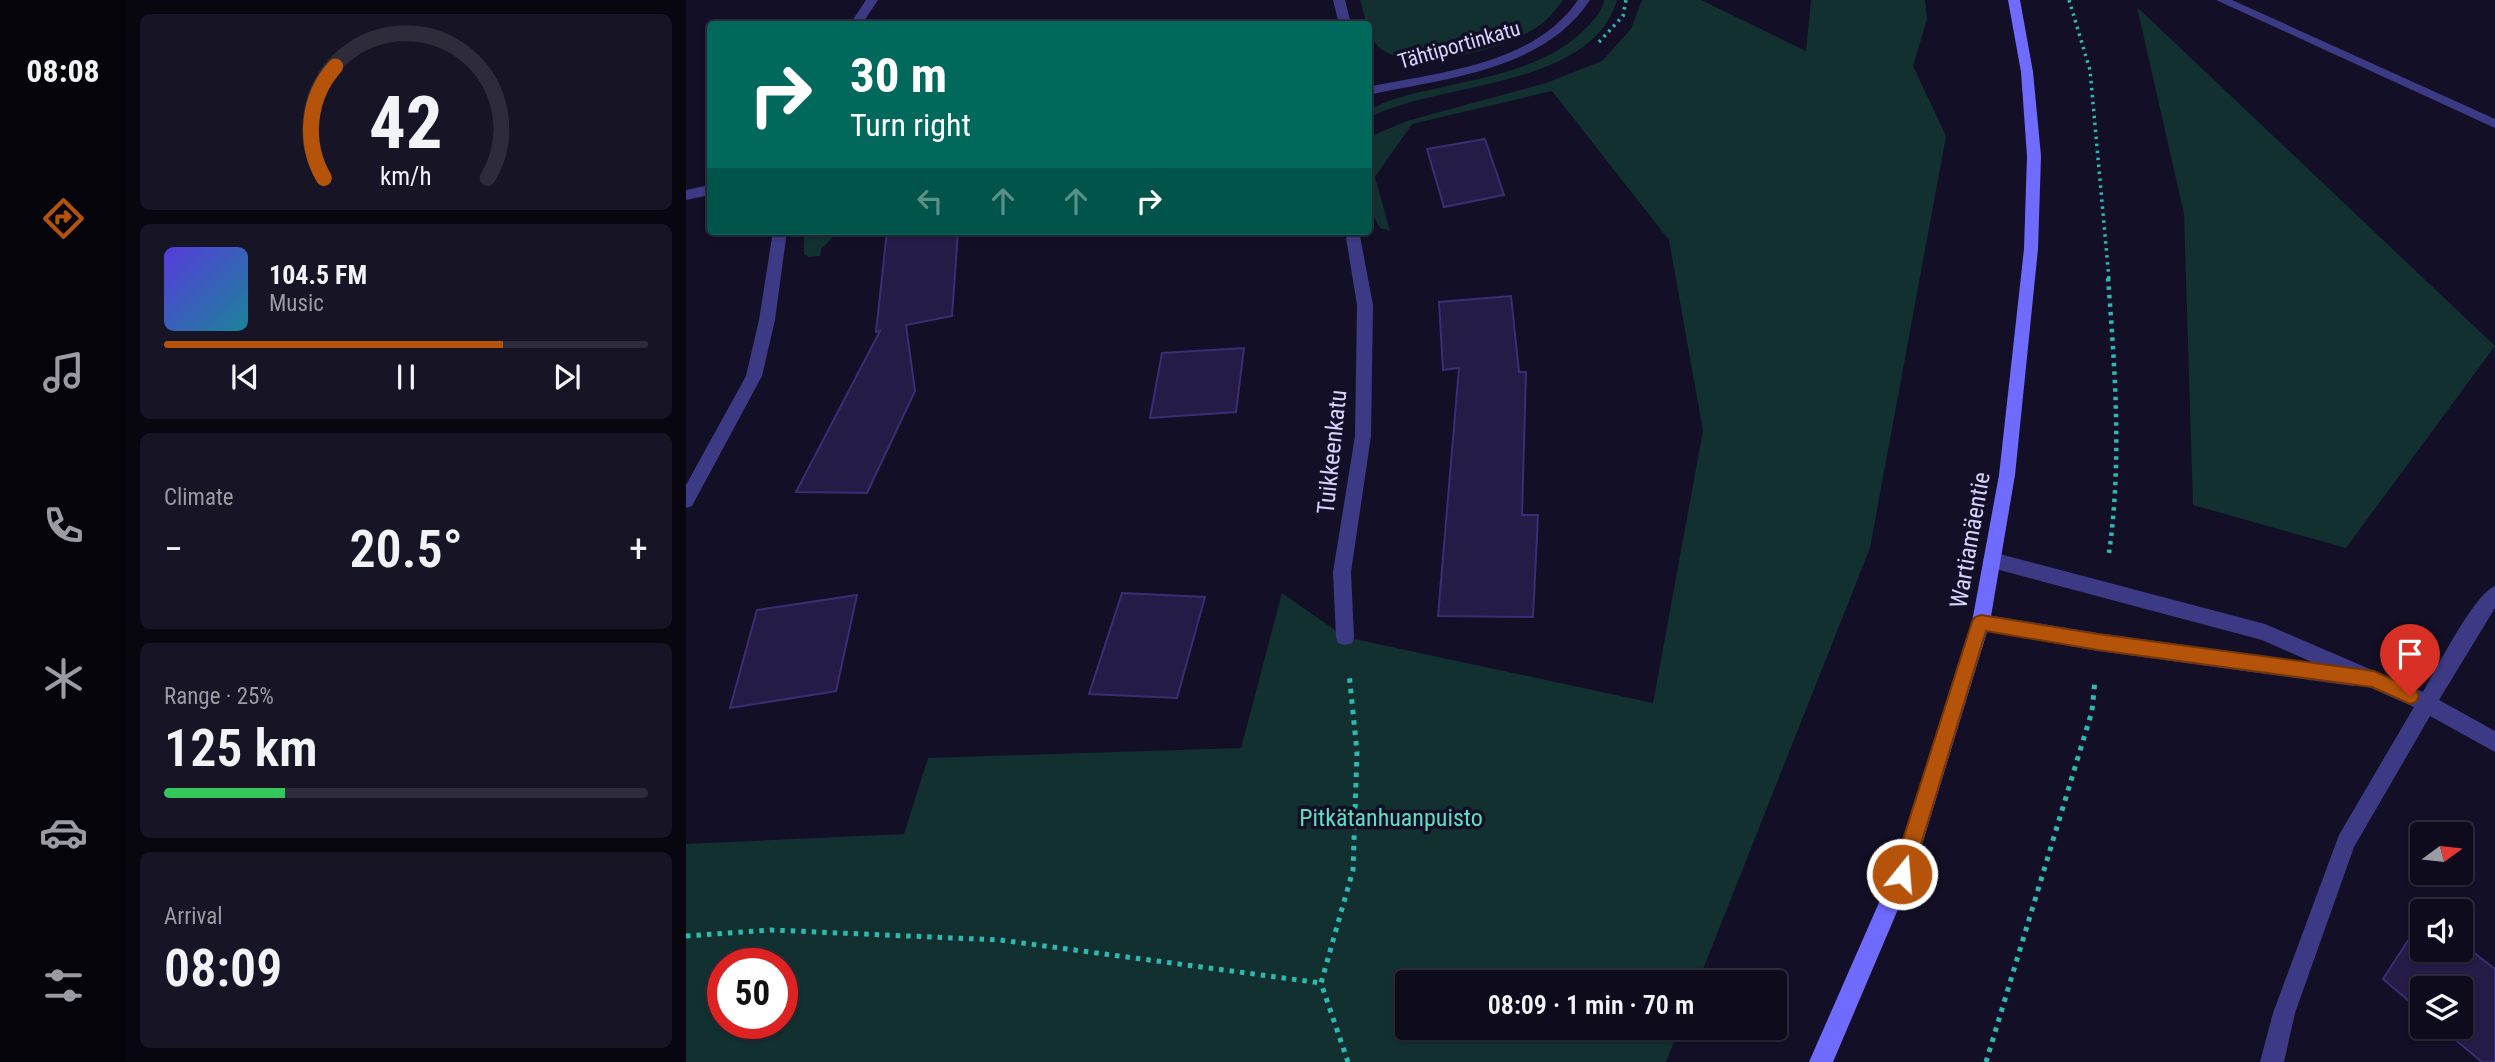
<!DOCTYPE html>
<meta charset="utf-8">
<style>
:root{--surface:#0e0b1c;--page:#171425;--text:#f1f3f6;--muted:#9b9ba3;--line:#2e2b3b;--accent:#b45309}
body{margin:0;font-family:"Roboto Condensed",sans-serif;background:var(--page);color:var(--text);height:100vh;display:flex;flex-direction:column;font-size:26px;white-space:nowrap}
*{box-sizing:border-box;margin:0}
p{font-size:23px;color:var(--muted)}
.icon{flex:none;width:38px;height:38px;fill:none;stroke:currentColor;stroke-width:2;stroke-linecap:round;stroke-linejoin:round}
.map{position:relative;flex:1;overflow:hidden}
.panel{display:flex;flex-direction:column;gap:14px;padding:14px;background:#08060f;width:560px}
.panel>*{flex:none}
.top-card{position:absolute;left:21px;top:21px;width:665px;height:214px;border-radius:7px;box-shadow:0 2px 5px #0004,0 0 0 2px var(--line);background:#00695c;color:#fff;overflow:hidden}
.needle{width:46px;rotate:75deg}
.controls{position:absolute;left:1724px;top:822px;display:grid;gap:14px}
.controls a{display:grid;place-items:center;width:63px;height:63px;border-radius:7px;background:var(--surface);box-shadow:0 2px 5px #0004,0 0 0 2px var(--line);font-size:35px}
.speed{position:absolute;left:21px;top:948px;display:flex;gap:14px;font-size:35px;font-weight:700;text-align:center}
.speed>*{display:grid;place-content:center;width:91px;height:91px;border-radius:50%;background:var(--surface);box-shadow:0 2px 5px #0004,0 0 0 2px var(--line);line-height:1}
.speed .limit{border:10px solid #d22;background:#fff;color:#111}
.pin{position:absolute;display:grid;place-items:center;width:60px;height:60px;color:#fff;margin:-72px -30px;border-radius:50% 50% 50% 0;rotate:-45deg;box-shadow:0 0 7px #0007}
.pin .icon{rotate:45deg}
.me{position:absolute;width:77px;margin:-38px;rotate:17deg;stroke-linejoin:round;filter:drop-shadow(0 0 5px #0008)}
.turn{display:flex;align-items:center;gap:24px;height:147px;padding:0 28px;font-size:32px}
.turn .icon{width:91px;height:91px;stroke-width:2.5}
.turn b{display:block;font-size:49px;line-height:60px}
.lanes{display:flex;align-items:center;height:66px;padding:0 28px;background:#0003;justify-content:center;gap:35px;direction:ltr}
.lanes .off{opacity:.35}
.big{font-size:52px;font-weight:600;line-height:1.1}
.panel .tile{flex:1;display:flex;flex-direction:column;justify-content:center;gap:10px;min-width:0;padding:0 24px;border-radius:10px;background:var(--page)}
.panel .dial{align-items:center;gap:0}
.dial svg{height:182px;overflow:visible;fill:none;stroke:var(--line);stroke-width:7;stroke-linecap:round;text-anchor:middle}
.dial text{fill:var(--text);stroke:none}
.song{display:flex;align-items:center;gap:21px}
.cover{width:84px;height:84px;border-radius:10px;background:linear-gradient(135deg,hsl(250 70% 55%),hsl(190 70% 35%))}
.played{height:7px;border-radius:4px;background:linear-gradient(90deg,var(--accent) 70%,var(--line) 70%)}
.keys{display:flex;justify-content:space-around;direction:ltr}
.heat{display:flex;justify-content:space-between;align-items:center;font-size:38px;direction:ltr}
.charge{height:10px;border-radius:5px;background:linear-gradient(90deg,#34c759 25%,var(--line) 0)}
.trip{position:absolute;left:709px;top:970px;width:392px;height:70px;border-radius:7px;background:var(--surface);box-shadow:0 2px 5px #0004,0 0 0 2px var(--line);font-weight:600;line-height:70px;text-align:center}
main{display:flex;flex:1;min-height:0}
.tabs{display:flex;flex-direction:column;width:126px;justify-content:space-around;align-items:center;background:#06040b;color:var(--muted)}
.tabs .icon{width:49px;height:49px}
.tabs .active{color:var(--accent)}
.tabs b{font-size:32px;color:var(--text)}
.map>svg:first-child{display:block}
</style>
<main>
<nav class="tabs">
<b>08:08</b>
<svg class="icon active" aria-label="directions" viewBox="0 0 24 24"><path d="M12 3l9 9-9 9-9-9zM9 14v-3h6M13 9l2 2-2 2"/></svg>
<svg class="icon" aria-label="music" viewBox="0 0 24 24"><path d="M9 18V5l10-2v13"/><circle cx="6" cy="18" r="3"/><circle cx="16" cy="16" r="3"/></svg>
<svg class="icon" aria-label="phone" viewBox="0 0 24 24"><path d="M5 4h4l2 5-3 2q2 4 5 5l2-3 5 2v4C11 20 4 13 5 4z"/></svg>
<svg class="icon" aria-label="climate" viewBox="0 0 24 24"><path d="M12 3v18M4 7l16 10M4 17L20 7"/></svg>
<svg class="icon" aria-label="car" viewBox="0 0 24 24"><path d="M5 17H2v-5l4-1 3-4h7l3 4 3 1v5h-3M9 17h6M6 11h13"/><circle cx="7" cy="17" r="2"/><circle cx="17" cy="17" r="2"/></svg>
<svg class="icon" aria-label="filters" viewBox="0 0 24 24"><path d="M4 7h16M4 17h16"/><circle cx="9" cy="7" r="2"/><circle cx="15" cy="17" r="2"/></svg>
</nav>
<section class="panel">
<div class="tile dial"><svg viewBox="0 0 100 80">
<path d="M14 69A42 42 0 1 1 86 69"/>
<path d="M14 69A42 42 0 0 1 19 20" stroke="#b45309"/>
<text x="50" y="56" font-size="32" font-weight="700">42</text>
<text x="50" y="72" font-size="11">km/h</text>
</svg></div>
<div class="tile">
<div class="song"><i class="cover"></i><div><b>104.5 FM</b><p>Music</p></div></div>
<div class="played"></div>
<div class="keys"><svg class="icon" aria-label="previous" viewBox="0 0 24 24"><path d="M18 5L8 12l10 7zM5 5v14"/></svg><svg class="icon" aria-label="pause" viewBox="0 0 24 24"><path d="M8 5v14M16 5v14"/></svg><svg class="icon" aria-label="next" viewBox="0 0 24 24"><path d="M6 5l10 7-10 7zM19 5v14"/></svg></div>
</div>
<div class="tile"><p>Climate</p>
<div class="heat"><a>−</a><b class="big">20.5°</b><a>+</a></div>
</div>
<div class="tile"><p>Range · 25%</p><b class="big">125 km</b><div class="charge"></div></div>
<div class="tile"><p>Arrival</p><b class="big">08:09</b></div>
</section>
<div class="map">
<svg width="1809" height="1062" viewBox="0 0 1809 1062">
<rect width="100%" height="100%" fill="#130f26"/>
<g fill="#12302f" fill-rule="evenodd">
<path d="M674 0H877C869 11 862 20 851 27 819 49 728 74 695 49 682 39 679 15 674 0Z"/>
<path d="M918 0H931C905 90 751 81 683 118V111C701 99 722 95 743 90 797 77 862 69 901 27 909 19 916 11 918 0Z"/>
<path d="M956 0H1015L1120 51 1125 0H1239L1241 19 1227 66 1260 136 1184 548 1012 982H721V1027H994L980 1062H0V844L218 834 242 758 555 748 596 593 659 637 967 703 1017 431 983 240 866 91 726 124 689 177 704 231 694 228C677 202 683 167 683 137L721 121 860 83 916 61 945 29ZM37 964H96V1024H37Z"/>
<polygon points="1451,7 1809,346 1660,548 1507,505 1498,214"/>
<polygon points="118,231 153,231 135,249 134,256 123,257 118,254"/>
</g>
<g fill="#241b47" stroke="#3b2d73" stroke-width="2">
<polygon points="799,139 818,195 758,207 741,149"/>
<polygon points="201,231 272,231 266,316 220,325 229,391 181,493 110,492 194,331 190,332"/>
<polygon points="825,296 833,372 840,372 836,515 852,515 847,617 752,616 773,368 757,370 753,302"/>
<polygon points="558,348 550,412 464,418 476,353"/>
<polygon points="436,593 519,597 491,698 403,694"/>
<polygon points="171,595 150,691 44,708 71,610"/>
<polygon points="1736,919 1736,950 1774,950 1774,942 1809,969 1809,1062 1796,1062 1754,1027 1774,1027 1774,989 1736,989 1736,1012 1697,979"/>
</g>
<g fill="none" stroke-linecap="round" stroke-linejoin="round">
<g stroke="#2fb8b0" stroke-width="3.5" stroke-dasharray="2.5 4.5" stroke-linecap="butt">
<polyline points="1383,0 1404,70 1423,279"/>
<polyline points="913,42 937,16 940,0"/>
</g>
<path stroke="#2fb8b0" stroke-width="4.5" stroke-dasharray="3.5 5" stroke-linecap="butt" d="M1422 278C1429 369 1436 462 1423 553"/>
<g stroke="#2fb8b0" stroke-width="5" stroke-dasharray="4.5 6" stroke-linecap="butt">
<polyline points="0,936 85,930 314,940 635,983"/>
<polyline points="662,1062 635,983 667,870 671,752 663,673"/>
<polyline points="1300,1062 1406,711 1409,680"/>
</g>
<g fill="#3d3a85" fill-rule="evenodd">
<polygon points="1530,0 1546,0 1809,119 1809,128"/>
<path d="M1306 552 1579 624 1737 692C1750 670 1788 594 1809 586V608L1753 700 1809 731V752L1744 716 1668 847 1609 1013 1598 1062H1574L1587 1013 1653 835 1728 707 1674 683 1667 686 1412 651 1295 630 1288 628 1286 622 1288 616 1295 614 1412 633 1628 663 1576 640 1306 568 1300 565 1297 560 1300 555Z"/>
</g>
<g fill="#3d3a85" fill-rule="evenodd">
<polygon points="180,0 192,0 176,24 164,24"/>
<polygon points="647,0 659,0 665,24 653,24"/>
<path d="M892 0H904C857 71 759 78 682 95V87C753 72 848 65 892 0Z"/>
<polygon points="24,185 24,195 0,200 0,190"/>
<polygon points="87,231 101,231 89,320 76,376 6,506 0,508 0,485 60,376 73,320"/>
<polygon points="659,231 673,231 687,305 685,436 665,572 668,637 666,643 659,645 652,643 650,637 647,572 669,436 671,305"/>
</g>
<polygon fill="#6f6bff" fill-rule="evenodd" points="1322,0 1334,0 1347,72 1355,156 1352,249 1329,475 1304,622 1227,874 1147,1062 1123,1062 1206,873 1286,622 1313,475 1338,249 1341,156 1335,72"/>
</g>
<polygon fill="#b45309" stroke="#753606" stroke-width="2" points="1295,615 1412,634 1688,671 1730,690 1733,696 1730,702 1724,704 1686,687 1412,650 1300,631 1226,874 1223,881 1216,884 1209,881 1206,874 1286,622 1289,617"/>
<g text-anchor="middle" dominant-baseline="central" stroke-width="7" stroke-linejoin="round" paint-order="stroke">
<g font-size="21" fill="#d9d4ff" stroke="#130f26">
<text transform="translate(773 45) rotate(-16)">Tähtiportinkatu</text>
</g>
<g font-size="24" fill="#d9d4ff" stroke="#130f26">
<text transform="translate(646 452) rotate(-84)">Tuikkeenkatu</text>
<text transform="translate(1284 540) rotate(-80)">Wartiamäentie</text>
</g>
<g font-size="24" fill="#5fe0c0" stroke="#130f26">
<text x="705" y="818">Pitkätanhuanpuisto</text>
</g>
</g>
</svg>
<div class="controls">
<a><svg class="needle" viewBox="-14 -14 28 28"><path d="M0-13l5 13h-10z" fill="#e53935"/><path d="M0 13l5-13h-10z" fill="#9b9ba3"/></svg></a>
<a><svg class="icon" aria-label="sound" viewBox="0 0 24 24"><path d="M4 9h4l5-4v14l-5-4H4zM17 9q2 3 0 6"/></svg></a>
<a><svg class="icon" aria-label="layers" viewBox="0 0 24 24"><path d="M12 4l9 5-9 5-9-5zM3 14l9 5 9-5"/></svg></a>
</div>
<div class="speed"><div class="limit">50</div></div>
<div class="pin" style="left:1724px;top:696px;background:#d93025"><svg class="icon" aria-label="arrive" viewBox="0 0 24 24"><path d="M6 21V4h12l-3 4 3 4H6"/></svg></div>
<svg class="me" style="left:1216px;top:874px" viewBox="-20 -20 40 40"><circle r="17" fill="#b45309" stroke="#fff" stroke-width="3"/><path d="M0-11L8 9 0 5-8 9z" fill="#fff"/></svg>
<div class="trip">08:09 · 1 min · 70 m</div>
<div class="top-card">
<div class="turn"><svg class="icon" aria-label="right" viewBox="0 0 24 24"><path d="M7 20v-9h11M14 6l5 5-5 5"/></svg><div><b>30 m</b>Turn right</div></div>
<div class="lanes"><svg class="icon off" aria-label="left" viewBox="0 0 24 24"><path d="M17 20v-9H6M10 6l-5 5 5 5"/></svg><svg class="icon off" aria-label="ahead" viewBox="0 0 24 24"><path d="M12 20V5M6 11l6-6 6 6"/></svg><svg class="icon off" aria-label="ahead" viewBox="0 0 24 24"><path d="M12 20V5M6 11l6-6 6 6"/></svg><svg class="icon" aria-label="right" viewBox="0 0 24 24"><path d="M7 20v-9h11M14 6l5 5-5 5"/></svg></div>
</div>
</div>
</main>
